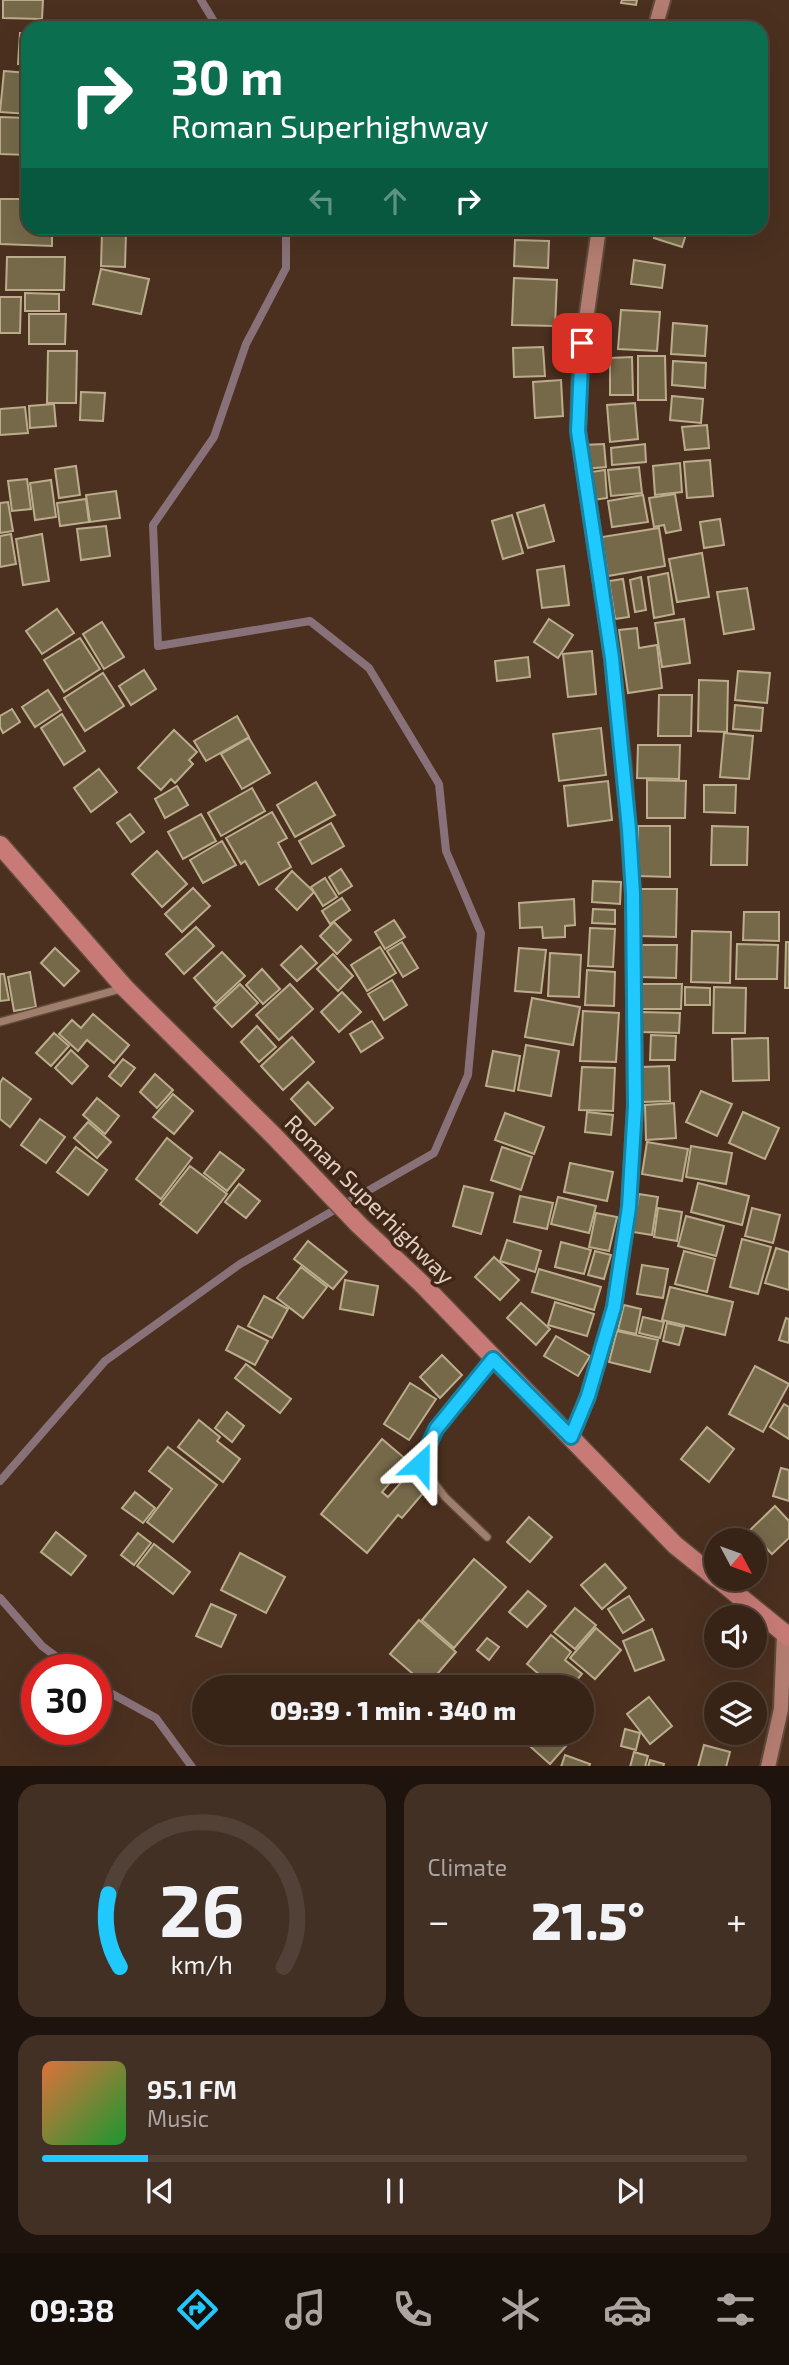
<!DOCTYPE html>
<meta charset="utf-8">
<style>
:root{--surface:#382417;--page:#433024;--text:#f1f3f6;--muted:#aba4a1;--line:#524136;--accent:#20c9fd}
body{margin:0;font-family:"Exo 2",sans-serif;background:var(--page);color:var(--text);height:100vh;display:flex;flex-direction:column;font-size:26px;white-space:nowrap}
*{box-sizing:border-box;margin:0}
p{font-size:23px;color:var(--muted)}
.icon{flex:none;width:38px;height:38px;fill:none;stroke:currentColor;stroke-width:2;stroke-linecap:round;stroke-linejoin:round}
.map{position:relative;height:1766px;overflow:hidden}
.panel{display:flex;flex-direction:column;gap:18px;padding:18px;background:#1f140d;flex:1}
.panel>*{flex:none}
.guide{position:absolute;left:21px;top:21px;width:747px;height:214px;border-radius:21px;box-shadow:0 7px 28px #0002,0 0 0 2px var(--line);background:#0b6e4f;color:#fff;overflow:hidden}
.needle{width:46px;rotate:131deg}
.buttons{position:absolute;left:704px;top:1528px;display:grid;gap:14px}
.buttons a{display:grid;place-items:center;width:63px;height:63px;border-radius:50%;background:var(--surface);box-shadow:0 7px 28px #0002,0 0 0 2px var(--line);font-size:35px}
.speed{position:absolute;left:21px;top:1654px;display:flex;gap:14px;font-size:35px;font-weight:700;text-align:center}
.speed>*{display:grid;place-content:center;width:91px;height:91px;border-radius:50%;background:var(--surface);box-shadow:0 7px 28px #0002,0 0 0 2px var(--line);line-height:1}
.speed .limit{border:10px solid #d22;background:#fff;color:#111}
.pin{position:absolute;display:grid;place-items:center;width:60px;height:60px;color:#fff;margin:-30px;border-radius:14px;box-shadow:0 4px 10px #0006}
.me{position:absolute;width:77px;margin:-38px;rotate:24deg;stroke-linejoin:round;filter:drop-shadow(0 0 5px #0008)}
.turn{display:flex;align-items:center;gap:24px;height:147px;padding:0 35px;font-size:32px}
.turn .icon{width:91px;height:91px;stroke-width:2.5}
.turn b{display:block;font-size:49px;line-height:60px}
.lanes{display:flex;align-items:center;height:66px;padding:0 35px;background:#0003;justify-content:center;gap:35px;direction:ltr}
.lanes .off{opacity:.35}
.big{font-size:52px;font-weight:800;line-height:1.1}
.panel .card{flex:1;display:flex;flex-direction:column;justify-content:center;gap:10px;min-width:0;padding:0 24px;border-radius:21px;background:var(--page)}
.panel .dial{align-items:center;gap:0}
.dial svg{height:182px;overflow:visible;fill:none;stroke:var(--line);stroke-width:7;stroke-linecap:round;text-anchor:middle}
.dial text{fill:var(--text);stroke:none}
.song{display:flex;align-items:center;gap:21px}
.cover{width:84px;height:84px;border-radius:10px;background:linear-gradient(135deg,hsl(20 70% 55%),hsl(130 70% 35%))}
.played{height:7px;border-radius:4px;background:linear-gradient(90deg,var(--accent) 15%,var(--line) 15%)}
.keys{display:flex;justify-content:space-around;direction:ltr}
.heat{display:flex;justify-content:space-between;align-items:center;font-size:38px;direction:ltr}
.panel .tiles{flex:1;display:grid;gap:18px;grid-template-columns:1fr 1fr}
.card:last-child{grid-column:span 2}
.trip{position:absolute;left:192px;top:1675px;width:402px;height:70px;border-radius:35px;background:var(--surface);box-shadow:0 7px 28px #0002,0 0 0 2px var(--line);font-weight:800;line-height:70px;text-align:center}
.tabs{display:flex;height:112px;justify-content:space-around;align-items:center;background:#160e09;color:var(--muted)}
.tabs .icon{width:49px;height:49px}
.tabs .on{color:var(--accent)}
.tabs b{font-size:32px;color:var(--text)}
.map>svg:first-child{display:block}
</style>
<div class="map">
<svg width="789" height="1767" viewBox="0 0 789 1767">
<rect width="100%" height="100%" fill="#4b301f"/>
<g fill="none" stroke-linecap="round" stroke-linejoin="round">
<g stroke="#897179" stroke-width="8">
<polyline points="201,0 218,28"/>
<polyline points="0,1481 105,1361 240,1264 434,1153 468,1075 481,933 446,851 439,784 369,668 310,621 158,646 153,525 214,437 246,344 286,268 286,228"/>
<polyline points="0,1598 42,1646 74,1670"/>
<polyline points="96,1685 156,1718 192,1767"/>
</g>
</g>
<g fill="#76694a" stroke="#bbad8c" stroke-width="2">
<polygon points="3,0 43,0 42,19 3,18"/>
<polygon points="622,0 637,0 636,5 621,3"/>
<polygon points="20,33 28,34 28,64 18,64"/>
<polygon points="4,71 28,73 28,114 0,112"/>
<polygon points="0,117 28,118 28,155 0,154"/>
<polygon points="0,199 28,199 28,228 52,228 52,246 0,244"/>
<polygon points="619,228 646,228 644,234"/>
<polygon points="657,228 688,228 682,247 654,238"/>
<polygon points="102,232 126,233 125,267 101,266"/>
<polygon points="515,240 549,241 548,268 514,266"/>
<polygon points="7,257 65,257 64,290 6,290"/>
<polygon points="634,260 665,265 662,288 631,284"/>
<polygon points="101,269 149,279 141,314 93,304"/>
<polygon points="514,278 557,280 555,326 512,325"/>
<polygon points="25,293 59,294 59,311 25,311"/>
<polygon points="0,297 21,297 20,333 0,333"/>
<polygon points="621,310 660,312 657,351 618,349"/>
<polygon points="29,314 66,314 65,344 29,344"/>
<polygon points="673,323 707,326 705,356 671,354"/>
<polygon points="543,347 545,376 514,377 513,348"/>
<polygon points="48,351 77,351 76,403 47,403"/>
<polygon points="638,356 665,356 666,400 638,400"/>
<polygon points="632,357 633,395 610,395 610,358"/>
<polygon points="673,361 706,363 705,388 672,385"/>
<polygon points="561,380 563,416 535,418 533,382"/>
<polygon points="81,392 105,393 103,421 80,420"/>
<polygon points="672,396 703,399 701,423 670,420"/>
<polygon points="635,403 638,439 610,442 607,405"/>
<polygon points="54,404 56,426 30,428 29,406"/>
<polygon points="25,407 28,433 0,435 0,409"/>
<polygon points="707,425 709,448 685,450 682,427"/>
<polygon points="604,444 606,467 585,469 583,445"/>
<polygon points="645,444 646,462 612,465 611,448"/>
<polygon points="710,460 713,496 687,498 684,462"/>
<polygon points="680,463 682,492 655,495 653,466"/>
<polygon points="76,466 80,495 59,498 55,469"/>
<polygon points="639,467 642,493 611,496 608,470"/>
<polygon points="605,470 607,498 593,500 591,472"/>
<polygon points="27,479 31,509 12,511 8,481"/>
<polygon points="51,480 56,517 35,520 30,483"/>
<polygon points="116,491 120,518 90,522 86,495"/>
<polygon points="675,494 681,530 666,533 664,525 654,527 649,498"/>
<polygon points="643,495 648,522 612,527 608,501"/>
<polygon points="86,499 89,522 60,526 57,503"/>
<polygon points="8,502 13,531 0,533 0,503"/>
<polygon points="544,505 554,541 528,548 517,513"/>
<polygon points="512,515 523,553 503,559 492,521"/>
<polygon points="720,519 724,545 704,548 700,522"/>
<polygon points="106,526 110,556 81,560 77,529"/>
<polygon points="659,528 665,566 608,576 602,537"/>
<polygon points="11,534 16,564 0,567 0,536"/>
<polygon points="42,534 49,581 23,585 16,539"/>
<polygon points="702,553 709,597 677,602 669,559"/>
<polygon points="564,566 569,605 542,608 537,570"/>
<polygon points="668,573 674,614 654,618 648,577"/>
<polygon points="641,577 646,610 635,612 630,580"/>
<polygon points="623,579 629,617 615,619 609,581"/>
<polygon points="747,588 754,629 724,634 717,592"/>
<polygon points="57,609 74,633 42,654 26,631"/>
<polygon points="549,619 573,635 558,658 534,642"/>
<polygon points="684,619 690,663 662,667 655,623"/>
<polygon points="102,622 124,657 104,669 83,634"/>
<polygon points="637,628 639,648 657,645 662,688 628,693 619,630"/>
<polygon points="80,638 100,669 64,692 44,660"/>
<polygon points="592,651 596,694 568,697 563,654"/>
<polygon points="528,657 530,677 497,681 495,661"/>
<polygon points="144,670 156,689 131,705 119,686"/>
<polygon points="738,671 770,673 767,703 735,700"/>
<polygon points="103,673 124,706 85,731 64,698"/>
<polygon points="699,680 728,681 727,732 698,731"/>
<polygon points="48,690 61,710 35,727 22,707"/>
<polygon points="659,695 692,695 691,736 658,736"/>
<polygon points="735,705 763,708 761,731 733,729"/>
<polygon points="12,709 20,722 3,733 0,727 0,716"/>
<polygon points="62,714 85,751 64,765 41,728"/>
<polygon points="237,716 249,737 206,761 194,741"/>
<polygon points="601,728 606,775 559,781 553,734"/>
<polygon points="174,730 197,752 189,760 193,764 175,783 171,779 161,790 138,768"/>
<polygon points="724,733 753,736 749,779 720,777"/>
<polygon points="249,738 270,773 242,789 221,754"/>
<polygon points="638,745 680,745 679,779 637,778"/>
<polygon points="99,769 117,792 91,812 74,788"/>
<polygon points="647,780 686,781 685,818 647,818"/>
<polygon points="608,781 612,820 568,826 564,786"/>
<polygon points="316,782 335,815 295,837 277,805"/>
<polygon points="704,785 736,785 735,813 704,812"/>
<polygon points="177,786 188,805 165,818 155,799"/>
<polygon points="252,788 265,811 221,836 208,813"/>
<polygon points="272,812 287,838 278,843 291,867 259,885 245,861 241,864 226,838"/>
<polygon points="130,814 144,832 131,842 117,823"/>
<polygon points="201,814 216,841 183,859 168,832"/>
<polygon points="331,823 344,846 312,864 299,841"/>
<polygon points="638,826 670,826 670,877 638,876"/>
<polygon points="712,826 748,827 747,865 711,865"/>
<polygon points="222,841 236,865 203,883 190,860"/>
<polygon points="157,851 187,884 162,907 132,874"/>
<polygon points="341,869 352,886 339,894 329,877"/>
<polygon points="292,871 314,892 297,910 276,889"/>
<polygon points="325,878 337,897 323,906 311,887"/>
<polygon points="593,881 621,882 620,904 592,902"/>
<polygon points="193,888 210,906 182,932 165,914"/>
<polygon points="640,889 677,889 676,937 639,936"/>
<polygon points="342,898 350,910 330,924 322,911"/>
<polygon points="574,899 575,925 565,926 565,937 543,938 542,927 520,928 519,903"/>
<polygon points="593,909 615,910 615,924 592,923"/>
<polygon points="744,912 779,912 779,941 743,940"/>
<polygon points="394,920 405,937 385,949 375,932"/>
<polygon points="334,922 351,940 337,954 320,936"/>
<polygon points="196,927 214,946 184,974 166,954"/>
<polygon points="590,928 615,929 613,967 588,966"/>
<polygon points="692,931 731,932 730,983 691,982"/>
<polygon points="402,942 418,968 403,977 387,951"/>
<polygon points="786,942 789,942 789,988 785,988"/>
<polygon points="737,944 778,945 777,979 736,979"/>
<polygon points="642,945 677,945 676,978 641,977"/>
<polygon points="301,946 317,963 297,981 281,965"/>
<polygon points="380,947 396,973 367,991 351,965"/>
<polygon points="55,948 79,971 64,986 41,963"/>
<polygon points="519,948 546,950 541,993 515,991"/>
<polygon points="222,952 245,976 216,1003 194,978"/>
<polygon points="550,953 581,955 579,997 548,996"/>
<polygon points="333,954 353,976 338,991 317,969"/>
<polygon points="262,969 280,989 263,1004 246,985"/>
<polygon points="587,970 615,972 614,1006 585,1005"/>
<polygon points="30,972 36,1007 14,1011 8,977"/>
<polygon points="0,974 4,974 9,1000 0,1001"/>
<polygon points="392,980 407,1005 384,1020 368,994"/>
<polygon points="240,984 258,1003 232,1027 214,1008"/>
<polygon points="290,984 313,1009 279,1040 256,1015"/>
<polygon points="641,984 682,984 681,1009 640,1009"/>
<polygon points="685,987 710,988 710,1005 685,1005"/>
<polygon points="714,987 746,988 745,1033 713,1033"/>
<polygon points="342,992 361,1012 339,1032 321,1012"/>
<polygon points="532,998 580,1007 573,1045 525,1037"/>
<polygon points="583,1011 619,1013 616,1062 580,1061"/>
<polygon points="641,1012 680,1013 679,1033 641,1032"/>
<polygon points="93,1014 129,1045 114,1063 87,1040 78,1051 59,1034 72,1020 81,1028"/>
<polygon points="372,1021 383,1038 361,1052 350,1034"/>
<polygon points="257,1026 276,1047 259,1062 241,1042"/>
<polygon points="54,1033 69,1046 51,1066 36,1053"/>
<polygon points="651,1035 676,1036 675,1060 650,1060"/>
<polygon points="292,1037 314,1062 283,1090 261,1066"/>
<polygon points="768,1038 769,1080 733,1081 732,1039"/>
<polygon points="526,1045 559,1051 551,1096 518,1090"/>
<polygon points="71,1050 88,1066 72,1084 55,1068"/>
<polygon points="493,1051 520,1056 514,1091 486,1086"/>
<polygon points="123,1059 135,1068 121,1086 109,1076"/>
<polygon points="669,1066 670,1101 643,1102 641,1067"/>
<polygon points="582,1067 615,1068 613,1111 579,1110"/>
<polygon points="155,1074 173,1090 157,1108 140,1092"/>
<polygon points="3,1078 31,1099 10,1127 0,1119 0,1083"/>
<polygon points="308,1082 333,1108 315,1125 291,1099"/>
<polygon points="701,1091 732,1104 717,1136 686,1122"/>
<polygon points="173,1094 193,1111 174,1134 153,1117"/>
<polygon points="97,1098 119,1116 105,1134 83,1115"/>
<polygon points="674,1103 676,1138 646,1140 645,1105"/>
<polygon points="587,1112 613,1115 611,1135 585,1132"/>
<polygon points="743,1112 779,1128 765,1159 729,1143"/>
<polygon points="505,1113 544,1127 534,1154 495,1140"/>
<polygon points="40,1119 65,1137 46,1163 21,1145"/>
<polygon points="88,1122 111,1142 97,1158 74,1138"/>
<polygon points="167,1138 192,1158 161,1199 136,1179"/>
<polygon points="647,1142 688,1149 682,1181 642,1174"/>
<polygon points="691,1146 732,1153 726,1184 686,1177"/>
<polygon points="76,1147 107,1170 88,1195 57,1172"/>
<polygon points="502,1147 532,1157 521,1190 491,1180"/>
<polygon points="220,1152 244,1170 227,1191 204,1173"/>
<polygon points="570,1163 613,1172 607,1201 564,1192"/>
<polygon points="190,1166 227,1194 197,1233 160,1204"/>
<polygon points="698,1183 749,1196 742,1225 691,1212"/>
<polygon points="239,1184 260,1201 246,1218 225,1202"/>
<polygon points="464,1186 493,1193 481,1234 453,1226"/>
<polygon points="639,1194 658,1197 652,1235 633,1232"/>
<polygon points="520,1196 553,1203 547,1229 514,1222"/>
<polygon points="558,1197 596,1206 589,1233 551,1224"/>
<polygon points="658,1208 682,1212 677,1241 654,1237"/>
<polygon points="752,1208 780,1215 773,1243 745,1236"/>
<polygon points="596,1213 617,1217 609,1251 589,1247"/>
<polygon points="686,1216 724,1226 716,1256 678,1246"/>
<polygon points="742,1239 771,1247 758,1294 730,1287"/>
<polygon points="507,1240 541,1251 535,1272 500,1261"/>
<polygon points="308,1241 347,1272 333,1289 294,1259"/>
<polygon points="561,1242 591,1250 584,1274 555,1267"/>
<polygon points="776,1248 789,1252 789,1290 765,1283"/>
<polygon points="595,1251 611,1255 604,1279 588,1275"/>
<polygon points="684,1251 715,1259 707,1292 675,1284"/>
<polygon points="494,1257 519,1280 500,1300 475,1277"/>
<polygon points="642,1265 668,1269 663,1298 637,1294"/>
<polygon points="301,1267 327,1287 303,1318 277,1298"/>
<polygon points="539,1269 601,1287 594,1310 532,1292"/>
<polygon points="345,1280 378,1286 373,1315 340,1309"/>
<polygon points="670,1287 733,1302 725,1335 662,1320"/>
<polygon points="264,1296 288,1309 272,1338 248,1326"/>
<polygon points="555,1302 594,1314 587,1336 548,1325"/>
<polygon points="521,1303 550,1329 536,1345 507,1318"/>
<polygon points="624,1305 641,1309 636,1334 618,1330"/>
<polygon points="643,1317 664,1322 660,1338 639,1333"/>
<polygon points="786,1318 789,1319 789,1343 779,1340"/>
<polygon points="667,1323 684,1327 679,1345 663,1341"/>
<polygon points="238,1326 268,1341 255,1365 226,1350"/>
<polygon points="617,1331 658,1340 650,1372 609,1362"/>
<polygon points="556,1336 590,1356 578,1376 544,1356"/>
<polygon points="442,1355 462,1375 440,1398 420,1377"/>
<polygon points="246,1364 291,1399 280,1413 235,1378"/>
<polygon points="755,1366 789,1384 763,1432 729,1414"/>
<polygon points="410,1383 436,1399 409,1440 384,1424"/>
<polygon points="784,1404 789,1407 789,1439 770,1427"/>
<polygon points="227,1412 244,1426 232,1442 215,1428"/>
<polygon points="199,1420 220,1437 217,1441 240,1459 223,1482 178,1447"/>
<polygon points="707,1427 734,1449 709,1482 681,1459"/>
<polygon points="382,1439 408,1461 382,1492 388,1497 406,1477 424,1492 402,1518 398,1515 367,1553 321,1514"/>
<polygon points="168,1447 217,1485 173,1542 147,1522 172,1489 149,1471"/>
<polygon points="781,1468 789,1470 789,1501 773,1496"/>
<polygon points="135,1492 155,1508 143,1523 122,1508"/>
<polygon points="775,1506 789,1521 789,1538 772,1554 749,1531"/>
<polygon points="529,1517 552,1537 530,1562 507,1542"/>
<polygon points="56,1532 86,1556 71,1575 41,1552"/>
<polygon points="138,1533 151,1543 134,1565 121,1555"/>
<polygon points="154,1544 190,1572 173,1594 137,1566"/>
<polygon points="240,1553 285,1577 266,1613 221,1590"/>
<polygon points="474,1559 506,1587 454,1648 422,1620"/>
<polygon points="605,1564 626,1588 602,1609 581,1585"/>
<polygon points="528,1591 546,1606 527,1627 509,1612"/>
<polygon points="629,1596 644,1620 623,1633 608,1609"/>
<polygon points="211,1604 236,1615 221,1647 196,1636"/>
<polygon points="575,1608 596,1625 575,1649 554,1632"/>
<polygon points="419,1620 456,1652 427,1686 390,1654"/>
<polygon points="596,1628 621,1650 595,1679 570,1658"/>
<polygon points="652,1629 664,1660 635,1671 623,1641"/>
<polygon points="551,1635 571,1652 565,1660 582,1674 571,1687 554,1687 527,1664"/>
<polygon points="487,1638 499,1647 489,1660 477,1650"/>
<polygon points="649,1697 672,1726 650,1744 627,1714"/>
<polygon points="625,1729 640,1733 636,1750 621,1746"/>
<polygon points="550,1732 566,1746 550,1764 515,1733"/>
<polygon points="704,1745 730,1752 726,1767 698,1767"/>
<polygon points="634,1752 648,1756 645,1767 630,1767"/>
<polygon points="565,1755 590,1764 589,1767 561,1767"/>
<polygon points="650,1760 664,1764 663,1767 648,1767"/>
</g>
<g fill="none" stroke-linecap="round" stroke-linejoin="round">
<defs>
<g id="street">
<polyline points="0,1022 124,988"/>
<polyline points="487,1537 445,1497 420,1464 436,1429 492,1360"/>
</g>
<g id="secondary">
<polyline points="655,28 663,0"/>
<polyline points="571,1437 588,1396 614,1307 629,1207 635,1106 633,894 624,768 612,658 578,431 580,362 599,228"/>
<polyline points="768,1767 781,1709 784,1634"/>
</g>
<g id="primary">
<polyline points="0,845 125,988 274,1136 359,1225 422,1284 675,1545 716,1578"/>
<polyline points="717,1578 789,1637"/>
</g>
</defs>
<use href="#street" stroke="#614b3c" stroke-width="10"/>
<use href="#secondary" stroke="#614b3c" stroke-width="18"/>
<use href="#primary" stroke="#614b3c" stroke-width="21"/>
<use href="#street" stroke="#9f7f6c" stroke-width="7"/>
<use href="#secondary" stroke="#b47d71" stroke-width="14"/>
<use href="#primary" stroke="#c87b76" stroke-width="18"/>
</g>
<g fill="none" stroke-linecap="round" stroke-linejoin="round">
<defs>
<polyline id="route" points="420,1464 436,1429 493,1359 571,1437 588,1396 614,1307 629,1207 635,1106 633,894 629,829 612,658 578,431 582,343"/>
</defs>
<use href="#route" stroke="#1583a4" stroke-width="18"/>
<use href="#route" stroke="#20c9fd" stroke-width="12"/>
</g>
<g text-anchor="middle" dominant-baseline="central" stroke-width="7" stroke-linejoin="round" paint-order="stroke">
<g font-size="23" fill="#e0cec4" stroke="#402615">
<text transform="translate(370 1199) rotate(45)">Roman Superhighway</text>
</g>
</g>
</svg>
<div class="buttons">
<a><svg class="needle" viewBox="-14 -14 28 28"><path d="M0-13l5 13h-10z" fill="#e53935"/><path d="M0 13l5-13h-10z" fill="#aba4a1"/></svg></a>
<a><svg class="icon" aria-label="sound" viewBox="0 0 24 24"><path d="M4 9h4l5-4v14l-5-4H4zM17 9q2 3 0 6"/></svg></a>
<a><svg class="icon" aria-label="layers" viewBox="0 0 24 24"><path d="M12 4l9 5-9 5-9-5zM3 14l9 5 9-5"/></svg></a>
</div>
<div class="speed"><div class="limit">30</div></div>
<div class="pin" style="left:582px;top:343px;background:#d93025"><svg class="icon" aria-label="arrive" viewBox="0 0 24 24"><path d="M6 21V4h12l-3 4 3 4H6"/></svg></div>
<svg class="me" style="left:420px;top:1464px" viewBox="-20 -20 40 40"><path d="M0-17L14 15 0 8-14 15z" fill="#20c9fd" stroke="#fff" stroke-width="4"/></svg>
<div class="trip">09:39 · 1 min · 340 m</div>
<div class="guide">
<div class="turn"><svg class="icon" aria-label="right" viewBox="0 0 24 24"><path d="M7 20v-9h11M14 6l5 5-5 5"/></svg><div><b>30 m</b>Roman Superhighway</div></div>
<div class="lanes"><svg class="icon off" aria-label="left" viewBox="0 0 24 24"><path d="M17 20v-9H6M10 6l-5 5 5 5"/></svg><svg class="icon off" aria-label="ahead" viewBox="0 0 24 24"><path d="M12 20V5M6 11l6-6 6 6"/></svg><svg class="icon" aria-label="right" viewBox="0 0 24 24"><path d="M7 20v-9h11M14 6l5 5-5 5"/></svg></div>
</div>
</div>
<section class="panel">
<div class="tiles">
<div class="card dial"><svg viewBox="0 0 100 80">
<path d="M14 69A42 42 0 1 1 86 69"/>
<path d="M14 69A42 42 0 0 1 9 37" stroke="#20c9fd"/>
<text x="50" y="56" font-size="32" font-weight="700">26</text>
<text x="50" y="72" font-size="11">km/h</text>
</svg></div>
<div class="card"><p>Climate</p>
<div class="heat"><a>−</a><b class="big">21.5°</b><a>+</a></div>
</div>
<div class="card">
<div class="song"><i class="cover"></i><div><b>95.1 FM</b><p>Music</p></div></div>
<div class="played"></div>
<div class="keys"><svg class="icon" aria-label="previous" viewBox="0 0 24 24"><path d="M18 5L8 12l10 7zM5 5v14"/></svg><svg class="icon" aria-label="pause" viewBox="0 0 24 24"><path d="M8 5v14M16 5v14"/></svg><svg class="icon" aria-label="next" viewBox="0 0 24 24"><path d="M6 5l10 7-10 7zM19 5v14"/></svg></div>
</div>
</div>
</section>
<nav class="tabs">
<b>09:38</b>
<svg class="icon on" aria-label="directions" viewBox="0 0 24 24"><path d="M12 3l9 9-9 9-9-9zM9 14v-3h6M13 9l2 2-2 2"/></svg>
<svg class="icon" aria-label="music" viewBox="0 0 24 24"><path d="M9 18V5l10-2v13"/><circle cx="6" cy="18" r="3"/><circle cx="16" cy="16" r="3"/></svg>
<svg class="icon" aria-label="phone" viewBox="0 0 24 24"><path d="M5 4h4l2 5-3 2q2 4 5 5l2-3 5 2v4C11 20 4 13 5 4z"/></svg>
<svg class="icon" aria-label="climate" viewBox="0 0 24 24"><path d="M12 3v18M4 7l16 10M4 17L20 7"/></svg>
<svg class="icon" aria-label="car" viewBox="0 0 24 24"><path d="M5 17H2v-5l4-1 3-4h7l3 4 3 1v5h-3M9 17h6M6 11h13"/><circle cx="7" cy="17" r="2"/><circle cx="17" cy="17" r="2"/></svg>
<svg class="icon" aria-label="filters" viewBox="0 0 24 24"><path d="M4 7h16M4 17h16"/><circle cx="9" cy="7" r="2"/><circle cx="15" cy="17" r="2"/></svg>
</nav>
